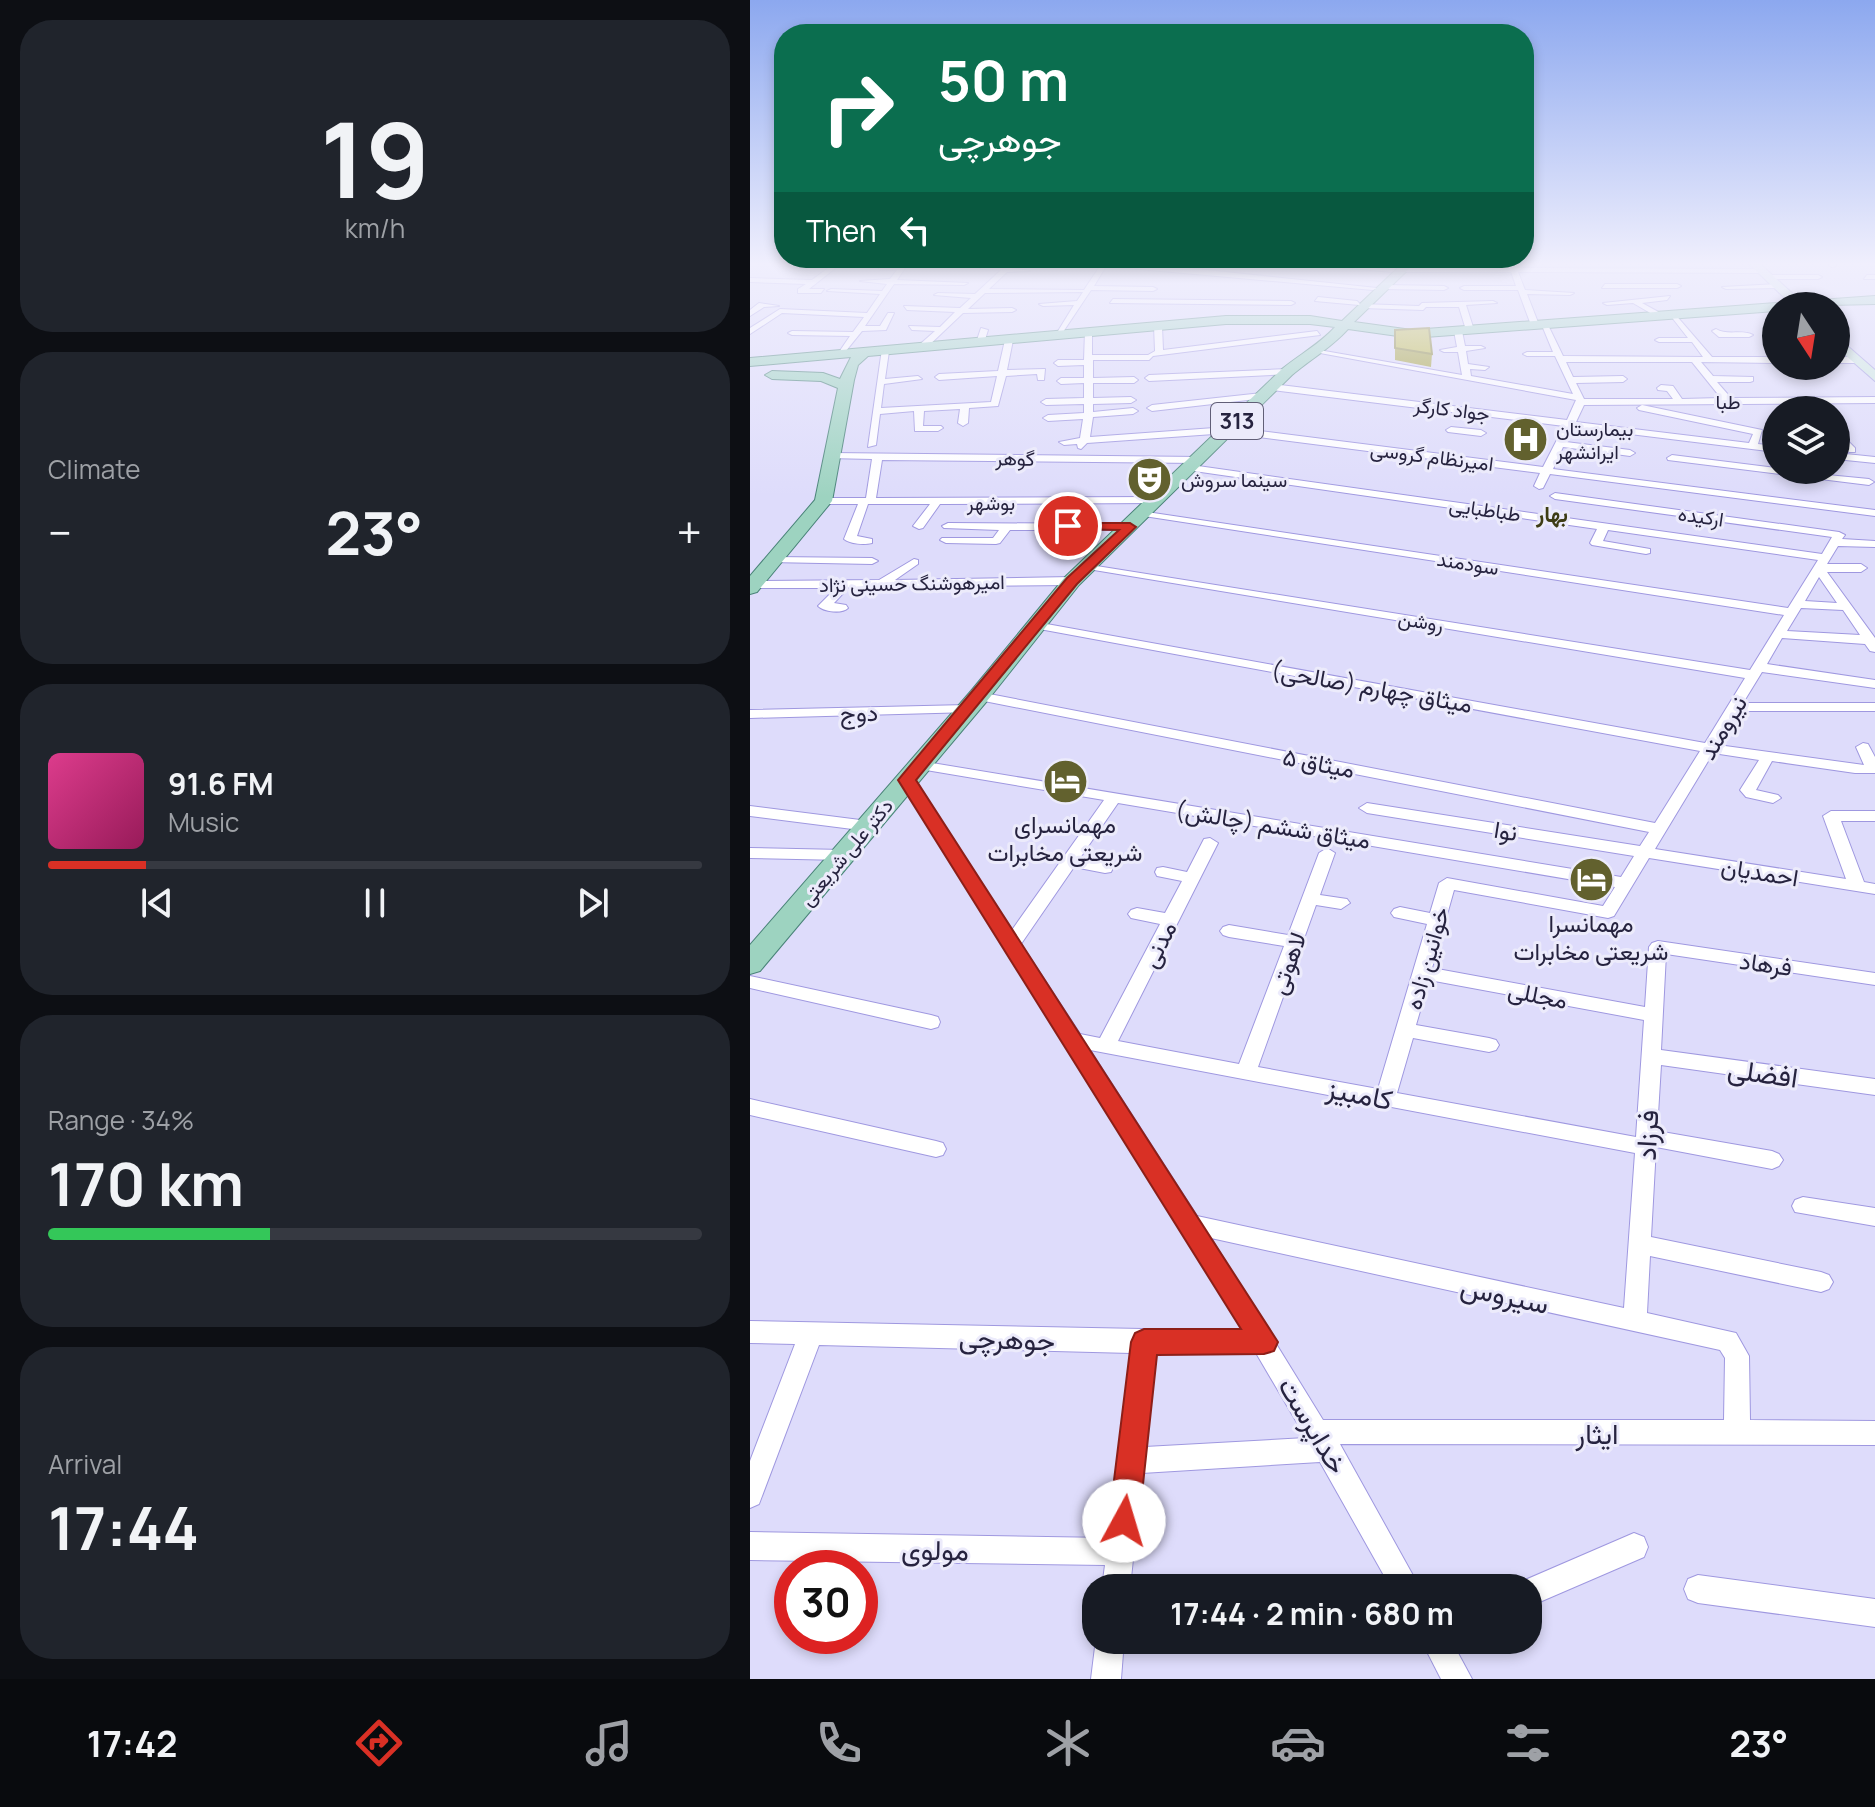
<!DOCTYPE html>
<meta charset="utf-8">
<style>
:root{--surface:#171b24;--page:#20242c;--text:#f1f3f6;--muted:#9ea1a6;--line:#363941;--accent:#d93025}
body{margin:0;font-family:Manrope,Vazirmatn,sans-serif;background:var(--page);color:var(--text);height:100vh;display:flex;flex-direction:column;font-size:30px;white-space:nowrap}
*{box-sizing:border-box;margin:0}
p{font-size:26px;color:var(--muted)}
.icon{flex:none;width:44px;height:44px;fill:none;stroke:currentColor;stroke-width:2;stroke-linecap:round;stroke-linejoin:round}
.map{position:relative;flex:1;overflow:hidden}
.details{display:flex;flex-direction:column;gap:20px;padding:20px;background:#0d0f14;width:750px}
.details>*{flex:none}
.top-card{position:absolute;left:24px;top:24px;width:760px;height:244px;border-radius:32px;box-shadow:0 4px 12px #0003;background:#0b6e4f;color:#fff;overflow:hidden}
.needle{width:52px;rotate:168deg}
.fabs{position:absolute;left:1012px;top:292px;display:grid;gap:16px}
.fabs a{display:grid;place-items:center;width:88px;height:88px;border-radius:50%;background:var(--surface);box-shadow:0 4px 12px #0003;font-size:40px}
.speed{position:absolute;left:24px;top:1550px;display:flex;gap:16px;font-size:40px;font-weight:700;text-align:center}
.speed>*{display:grid;place-content:center;width:104px;height:104px;border-radius:50%;background:var(--surface);box-shadow:0 4px 12px #0003;line-height:1}
.speed .limit{border:12px solid #d22;background:#fff;color:#111}
.pin{position:absolute;display:grid;place-items:center;width:68px;height:68px;color:#fff;margin:-34px;border:4px solid #fff;border-radius:50%;box-shadow:0 2px 8px #0007}
.me{position:absolute;width:88px;margin:-44px;rotate:6deg;stroke-linejoin:round;filter:drop-shadow(0 0 6px #0008)}
.turn{display:flex;align-items:center;gap:28px;height:168px;padding:0 32px;font-size:36px}
.turn .icon{width:104px;height:104px;stroke-width:2.5}
.turn b{display:block;font-size:56px;line-height:68px}
.then{display:flex;align-items:center;height:76px;padding:0 32px;background:#0003;gap:16px;font-size:30px}
.big{font-size:60px;font-weight:700;line-height:1.1}
.details .card{flex:1;display:flex;flex-direction:column;justify-content:center;gap:12px;min-width:0;padding:0 28px;border-radius:32px;background:var(--page)}
.details .dial{align-items:center;gap:0}
.dial b{font-size:104px;line-height:1}
.song{display:flex;align-items:center;gap:24px}
.cover{width:96px;height:96px;border-radius:12px;background:linear-gradient(135deg,hsl(330 70% 55%),hsl(330 70% 35%))}
.played{height:8px;border-radius:4px;background:linear-gradient(90deg,var(--accent) 15%,var(--line) 15%)}
.keys{display:flex;justify-content:space-around;direction:ltr}
.heat{display:flex;justify-content:space-between;align-items:center;font-size:44px;direction:ltr}
.charge{height:12px;border-radius:6px;background:linear-gradient(90deg,#34c759 34%,var(--line) 0)}
.trip{position:absolute;left:332px;top:1574px;width:460px;height:80px;border-radius:32px;background:var(--surface);box-shadow:0 4px 12px #0003;font-weight:700;line-height:80px;text-align:center}
.dock{display:flex;height:128px;justify-content:space-around;align-items:center;background:#090b0e;color:var(--muted)}
.dock .icon{width:56px;height:56px}
.dock .current{color:var(--accent)}
.dock b{font-size:36px;color:var(--text)}
main{display:flex;flex:1;min-height:0}
.map>svg:first-child{display:block}
</style>
<main>
<section class="details">
<div class="card dial"><b>19</b><p>km/h</p></div>
<div class="card"><p>Climate</p>
<div class="heat"><a>−</a><b class="big">23°</b><a>+</a></div>
</div>
<div class="card">
<div class="song"><i class="cover"></i><div><b>91.6 FM</b><p>Music</p></div></div>
<div class="played"></div>
<div class="keys"><svg class="icon" aria-label="previous" viewBox="0 0 24 24"><path d="M18 5L8 12l10 7zM5 5v14"/></svg><svg class="icon" aria-label="pause" viewBox="0 0 24 24"><path d="M8 5v14M16 5v14"/></svg><svg class="icon" aria-label="next" viewBox="0 0 24 24"><path d="M6 5l10 7-10 7zM19 5v14"/></svg></div>
</div>
<div class="card"><p>Range · 34%</p><b class="big">170 km</b><div class="charge"></div></div>
<div class="card"><p>Arrival</p><b class="big">17:44</b></div>
</section>
<div class="map">
<svg width="1125" height="1679" viewBox="0 0 1125 1679">
<rect width="100%" height="100%" fill="#dedcfb"/>
<g fill="none" stroke-linecap="round" stroke-linejoin="round">
<defs>
<g id="street">
<polygon points="48,262 55,262 53,264 64,267 44,267"/>
<polygon points="86,262 93,262 59,289 74,289 71,293 48,293 48,289 56,284 0,282 0,278 62,280"/>
<polygon points="153,262 159,262 147,280 218,283 214,285 144,284 115,326 130,326 138,313 144,313 136,330 112,331 91,357 87,355 100,336 42,335 38,333 42,331 103,332 114,317 32,313 0,334 0,328 30,309 117,313 130,294 77,291 81,289 132,291 137,284 110,281 140,279 147,270 130,270 128,267 150,266"/>
<polygon points="260,262 267,262 261,268 280,271 257,272 239,289 334,290 350,266 299,262 391,263 627,288 623,290 356,266 344,286 403,287 407,289 403,291 341,290 309,338 305,336 324,305 293,306 289,304 327,301 333,292 235,293 218,309 262,308 266,310 262,312 213,313 174,350 168,350 168,346 185,331 162,330 159,326 190,327 205,312 157,310 154,306 210,308 221,298 184,295 188,293 225,294 251,270 231,269 229,266 256,266"/>
<polygon points="537,262 565,262 645,270 642,272"/>
<polygon points="764,262 766,268 1012,269 1015,271 1012,273 768,272 775,290 824,293 820,295 777,294 789,325 785,327 781,325 768,290 714,290 710,288 714,286 766,286 761,272 652,272 649,270 652,268 760,268 758,263"/>
<polygon points="1076,262 1083,262 1086,266 1081,267"/>
<polygon points="1018,275 1068,275 1072,277 1068,279 1015,279"/>
<polygon points="1117,275 1125,275 1125,279 1114,279"/>
<polygon points="855,284 927,284 931,286 927,288 852,288"/>
<polygon points="1028,284 1031,288 976,289 972,287"/>
<polygon points="634,285 694,286 698,288 694,290 631,289"/>
<polygon points="920,296 917,300 892,303 912,314 909,318 883,303 857,305 853,303"/>
<polygon points="568,297 607,301 610,304 669,306 672,303 743,301 747,303 716,305 724,330 720,332 716,330 709,307 676,307 673,310 612,308 609,305 565,301"/>
<polygon points="363,299 541,301 545,303 541,305 360,303"/>
<polygon points="9,303 29,306 14,307 0,316 0,310"/>
<path d="M924 313 962 357H1026V363L951 362 963 376 1003 377V381L1000 382H967L981 398 1125 397V403L834 405 826 422 999 443 1003 434 889 410 887 408 892 405 1012 430 1008 444 1026 446V452L823 427 816 442 880 450 885 453 880 456 813 447 803 469 1125 510V516L800 474 793 488 789 489 784 486 790 473 478 433 337 443 331 449 328 448 327 444 314 445 309 442 330 438 333 419 298 421 293 418 298 415 334 413V404L296 405 291 402 296 399 334 398V383L311 384 307 381 311 378H334V365L308 366 304 363 308 360H334L335 331 342 333V355H398L405 351 404 326 408 324 412 326 413 350 567 331 570 335 403 356 399 360H343V378L384 377 388 380 384 383H343V398L381 397 386 400 381 403 343 404V412L383 408 388 411 383 414 343 417 340 437 478 427 793 467 814 426 522 390 518 387 522 384 817 420 826 400 559 351 563 349 712 375 708 352H694L690 350 707 347 704 331 708 329 712 331 715 346H731L735 348 716 351 718 364 739 367 735 370 720 369 721 376 823 394 805 356H777L773 354 777 352H803L791 323 798 325 813 356 953 357 942 342H909L905 340 909 338H938L920 315ZM816 362H942L971 398 932 399 923 386 911 385 907 388 908 390 917 391 923 399H834L826 383 873 382 877 379 873 376 823 377Z"/>
<polygon points="231,328 238,330 234,343 230,345 226,343"/>
<path d="M966 329C977 336 992 329 1003 335L999 337H969L962 331Z"/>
<polygon points="259,338 263,340 257,370 295,369 294,380 288,380 287,374 256,376 248,406 219,408 218,423 213,426 208,423 210,409 174,411 173,426 191,426 193,428 188,431 165,431 164,411 130,414 126,445 118,447 132,349 139,351 135,379 168,376 172,379 134,384 131,408 241,402 247,376 189,380 185,377 189,374 248,371 255,340"/>
<polygon points="1086,357 1107,357 1111,360 1107,363 1086,363"/>
<polygon points="537,369 540,370 540,374 399,381 395,378 399,375"/>
<polygon points="512,393 515,394 515,398 402,411 397,408 402,405"/>
<polygon points="701,427 731,430 736,433 731,436 698,432 696,430"/>
<polygon points="1086,429 1105,448 1105,452 1099,452 1086,438"/>
<path d="M82 453 449 457 454 460 449 463 132 460 126 498 408 497 413 500 408 503 190 504 173 528 169 529 163 526 180 504H118L107 536 122 539V543C114 545 100 544 94 539L108 504H73L68 501 73 498H116L122 459 78 458 77 456Z"/>
<polygon points="1086,453 1125,457 1125,463 1086,459"/>
<polygon points="922,455 1026,468 1026,470 1119,479 1124,482 1119,485 918,460 917,458"/>
<path d="M441 465 1072 554 1082 537 805 499 800 496 805 493 1089 532 1095 535 1092 539 1125 541V547L1088 546 1077 564H1111L1117 568 1111 572H1077L1125 638V652L1120 651 1115 644 1032 638 1017 664 1125 680V688L1012 672 993 703H1125V711H988L968 745 1114 765 1106 747 1113 743 1118 744 1125 757V773H1105L1022 761 1006 790 1028 795 1031 798 1023 803 996 797 990 790 1009 760 963 753 905 849 1096 879 1073 816 1081 811H1125V821H1091L1114 882 1125 884V894L899 858 864 916 858 918 704 890 682 968 895 1007 899 947 902 943 908 941 1125 973V985L916 954 911 1050 1125 1079V1095L911 1065 907 1131 1022 1151 1029 1154 1033 1160 1029 1166 1022 1169 906 1147 901 1237 1071 1272 1079 1275 1083 1282 1079 1289 1071 1292 900 1256 897 1313 986 1333 999 1356 1000 1420 1125 1421V1445L590 1444 670 1588H641L570 1462 392 1473 380 1588H352L355 1565 0 1560V1532L358 1538 381 1353 69 1345 9 1504 0 1508V1461L45 1344 0 1343V1321L493 1331 342 1085 149 780 152 777H162L262 930 354 800 170 769 163 765 165 762 170 761 871 877 884 856 617 813 609 808 617 803 890 846 899 832 229 700 222 696 224 693 229 692 905 823 950 751 284 628 278 624 280 621 955 743 995 678 338 569 334 568V564L1000 670 1034 615 394 516 389 513 390 511 1038 608 1068 560 858 530 853 541 900 549V553L896 554 842 545 840 543 847 529 437 470V466ZM1069 577 1087 603 1055 601ZM1051 608 1093 610 1110 635 1037 631ZM368 803 865 887 853 906 697 878 689 883 680 913 650 907 644 909 641 913 644 917 677 924 628 1089 508 1067 566 905 591 909 600 903 597 899 570 895 585 853 577 848 569 853 538 935 479 925 473 927 470 931 473 935 479 937 534 946 489 1064 368 1041 468 843 460 838 454 839 437 872 413 867 407 868 405 872 407 876 432 881 415 913 387 908 381 910 378 914 381 918 410 924 350 1038 330 1034 271 944 324 867 355 873 361 872 363 868 361 864 330 858ZM679 980 894 1020 886 1137 647 1093 663 1038 739 1052 746 1050 749 1045 746 1040 739 1038 666 1025ZM340 1050 885 1153 874 1308 447 1216ZM461 1238 970 1350 975 1358 974 1420H573ZM405 1353H506L556 1438 395 1447Z"/>
<polygon points="198,523 380,524 386,527 380,530 260,530 250,543 246,544 196,543 190,540 192,538 243,538 249,530 194,528 192,526"/>
<polygon points="23,557 122,558 128,561 122,564 19,562 19,558"/>
<path d="M164 559 168 560V564L145 580 322 577 328 581 322 585 99 587 84 603 96 605 98 608C92 614 74 612 68 606L86 588H0L2 581 129 580Z"/>
<polygon points="217,705 224,709 222,712 0,718 0,710"/>
<polygon points="0,806 118,821 126,826 118,831 0,816"/>
<polygon points="0,848 93,850 101,855 93,860 0,858"/>
<polygon points="0,976 181,1015 188,1017 190,1022 188,1027 181,1029 0,988"/>
<polygon points="0,1099 186,1141 193,1143 196,1149 193,1155 186,1157 0,1115"/>
<polygon points="1053,1197 1125,1208 1125,1226 1045,1212 1042,1206 1045,1200"/>
<polygon points="884,1533 894,1537 898,1547 894,1557 778,1607 778,1588 766,1588 768,1583"/>
<polygon points="948,1575 1125,1599 1125,1627 948,1603 938,1599 934,1589 938,1579"/>
<polygon points="346,1639 374,1640 371,1679 341,1679"/>
<polygon points="671,1640 701,1640 722,1679 691,1679"/>
</g>
<g id="secondary">
<polygon points="997,262 1008,262 1056,306 1043,306"/>
<polygon points="1086,336 1125,370 1125,381 1086,347"/>
</g>
<g id="primary">
<path d="M654 262H666L604 322 662 330 1026 303 1031 306H1026V311L662 338 598 329C582 347 561 359 542 375L329 585 237 701 10 971 0 974V945L221 691 315 577 532 369C549 355 571 343 585 327L560 324H476L118 356 108 365 104 380 82 501 7 592 0 594V576L65 500 88 388 71 381 22 379 15 375 22 371 73 373 90 379 101 357 0 366V358L476 316H560L592 321Z"/>
<polygon points="1125,296 1125,304 1036,306 1042,302"/>
</g>
</defs>
<use href="#street" stroke="#9f98e0" stroke-width="2"/>
<use href="#secondary" stroke="#9f98e0" stroke-width="2"/>
<use href="#primary" stroke="#498378" stroke-width="2"/>
<use href="#street" fill="#fff" fill-rule="evenodd"/>
<use href="#secondary" fill="#cee9e0" fill-rule="evenodd"/>
<use href="#primary" fill="#9dd3c0" fill-rule="evenodd"/>
</g>
<polygon fill="#a09d32" points="645,330 682,354 681,367 645,360"/>
<polygon fill="#bab63a" stroke="#827f29" stroke-width="2" points="679,328 682,354 645,348 645,330"/>
<linearGradient id="sky" x2="0" y2="1"><stop stop-color="#8ca8ef"/><stop offset="0.53" stop-color="#f0effd"/><stop offset="1" stop-color="#f0effd" stop-opacity="0"/></linearGradient>
<rect width="1125" height="497" fill="url(#sky)"/>
<polygon fill="#d93025" stroke="#8d1f18" stroke-width="2" points="318,523 380,523 386,527 327,584 166,780 528,1342 524,1351 514,1354 407,1355 389,1521 385,1532 374,1537 363,1532 359,1521 381,1342 385,1333 394,1329 491,1329 148,780 317,578 369,530 314,529 314,524"/>
<defs>
<symbol id="hospital-disc" viewBox="-11 -11 22 22"><circle r="9.5" fill="#62612e" stroke="#ecebfb"/><path d="M-5-5h3v3.5h4V-5h3V5h-3V1.5h-4V5h-3Z" fill="#fff"/></symbol>
<symbol id="theatre-disc" viewBox="-11 -11 22 22"><circle r="9.5" fill="#62612e" stroke="#ecebfb"/><path d="M-5-5.5Q0-4 5-5.5V0Q5 5 0 6Q-5 5-5 0ZM-3.3-2.5H-1v1.5H-3.3ZM1-2.5H3.3v1.5H1ZM-2.8 1Q0 5.5 2.8 1Z" fill="#fff"/></symbol>
<symbol id="hotel-disc" viewBox="-11 -11 22 22"><circle r="9.5" fill="#62612e" stroke="#ecebfb"/><path d="M-6-4.5h1.5V1H6V5H4.5V3h-9V5H-6ZM-4 0a1.8 1.8 0 1 1 3.6 0ZM.5 0V-2.5h3Q6-2.5 6 0Z" fill="#fff"/></symbol>
</defs>
<g fill-rule="evenodd">
<use href="#hospital-disc" x="750" y="414" width="51" height="51"/>
<use href="#theatre-disc" x="374" y="454" width="51" height="51"/>
<use href="#hotel-disc" x="290" y="756" width="51" height="51"/>
<use href="#hotel-disc" x="816" y="854" width="51" height="51"/>
</g>
<g text-anchor="middle" dominant-baseline="central" stroke-width="6" stroke-linejoin="round" paint-order="stroke">
<g font-size="20" fill="#26233f" stroke="#ecebfb">
<text x="978" y="401">طبا</text>
<text transform="translate(702 409) rotate(7)">جواد کارگر</text>
<text transform="translate(682 456) rotate(7)">امیرنظام گروسی</text>
<text transform="translate(265 458) rotate(1)">گوهر</text>
<text x="241" y="502">بوشهر</text>
<text transform="translate(735 509) rotate(8)">طباطبایی</text>
<text transform="translate(951 516) rotate(8)">ارکیده</text>
<text transform="translate(718 563) rotate(9)">سودمند</text>
<text transform="translate(162 583) rotate(-1)">امیرهوشنگ حسینی نژاد</text>
<text transform="translate(671 621) rotate(9)">روشن</text>
<text transform="translate(96 852) rotate(-50)">دکتر علی شریعتی</text>
</g>
<g font-size="20" fill="#26233f" stroke="#ecebfb" text-anchor="start">
<text x="806" y="428">بیمارستان<tspan x="806" dy="23">ایرانشهر</tspan></text>
<text x="431" y="479">سینما سروش</text>
</g>
<rect fill="#ecebfb" stroke="#615f77" stroke-width="2" x="461" y="403" width="52" height="36" rx="6"/>
<g font-size="22" font-weight="bold" fill="#26233f">
<text x="487" y="421">313</text>
</g>
<g font-size="22" font-weight="bold" fill="#3e3d14" stroke="#ecebfb">
<text x="802" y="514">بهار</text>
</g>
<g font-size="24" fill="#26233f" stroke="#ecebfb">
<text transform="translate(622 686) rotate(10)">میثاق چهارم (صالحی)</text>
<text transform="translate(109 712) rotate(-1)">دوج</text>
<text transform="translate(972 727) rotate(-59)">نیرومند</text>
<text transform="translate(569 762) rotate(11)">میثاق ۵</text>
<text transform="translate(523 824) rotate(9)">میثاق ششم (چالش)</text>
<text transform="translate(756 830) rotate(9)">نوا</text>
<text transform="translate(1010 871) rotate(9)">احمدیان</text>
<text transform="translate(408 944) rotate(-63)">مدنی</text>
<text transform="translate(676 958) rotate(-74)">خوانین زاده</text>
<text transform="translate(537 963) rotate(-70)">لاهوتی</text>
<text transform="translate(1016 963) rotate(8)">فرهاد</text>
<text transform="translate(788 994) rotate(11)">مجللی</text>
</g>
<g font-size="24" fill="#26233f" stroke="#ecebfb">
<text x="315" y="823">مهمانسرای<tspan x="315" dy="28">شریعتی مخابرات</tspan></text>
<text x="841" y="922">مهمانسرا<tspan x="841" dy="28">شریعتی مخابرات</tspan></text>
</g>
<g font-size="28" fill="#26233f" stroke="#ecebfb">
<text transform="translate(1013 1072) rotate(8)">افضلی</text>
<text transform="translate(610 1093) rotate(11)">کامبیز</text>
<text transform="translate(896 1135) rotate(-87)">فرزاد</text>
<text transform="translate(755 1294) rotate(12)">سیروس</text>
<text transform="translate(257 1338) rotate(2)">جوهرچی</text>
<text transform="translate(564 1425) rotate(59)">خداپرست</text>
<text x="847" y="1433">ایثار</text>
<text transform="translate(185 1549) rotate(1)">مولوی</text>
</g>
</g>
</svg>
<div class="fabs">
<a><svg class="needle" viewBox="-14 -14 28 28"><path d="M0-13l5 13h-10z" fill="#e53935"/><path d="M0 13l5-13h-10z" fill="#9ea1a6"/></svg></a>
<a><svg class="icon" aria-label="layers" viewBox="0 0 24 24"><path d="M12 4l9 5-9 5-9-5zM3 14l9 5 9-5"/></svg></a>
</div>
<div class="speed"><div class="limit">30</div></div>
<div class="pin" style="left:318px;top:526px;background:#d93025"><svg class="icon" aria-label="arrive" viewBox="0 0 24 24"><path d="M6 21V4h12l-3 4 3 4H6"/></svg></div>
<svg class="me" style="left:374px;top:1521px" viewBox="-20 -20 40 40"><circle r="19" fill="#fff"/><path d="M0-13L10 11 0 6-10 11z" fill="#d93025"/></svg>
<div class="trip">17:44 · 2 min · 680 m</div>
<div class="top-card">
<div class="turn"><svg class="icon" aria-label="right" viewBox="0 0 24 24"><path d="M7 20v-9h11M14 6l5 5-5 5"/></svg><div><b>50 m</b>جوهرچی</div></div>
<div class="then">Then<svg class="icon" aria-label="left" viewBox="0 0 24 24"><path d="M17 20v-9H6M10 6l-5 5 5 5"/></svg></div>
</div>
</div>
</main>
<nav class="dock">
<b>17:42</b>
<svg class="icon current" aria-label="directions" viewBox="0 0 24 24"><path d="M12 3l9 9-9 9-9-9zM9 14v-3h6M13 9l2 2-2 2"/></svg>
<svg class="icon" aria-label="music" viewBox="0 0 24 24"><path d="M9 18V5l10-2v13"/><circle cx="6" cy="18" r="3"/><circle cx="16" cy="16" r="3"/></svg>
<svg class="icon" aria-label="phone" viewBox="0 0 24 24"><path d="M5 4h4l2 5-3 2q2 4 5 5l2-3 5 2v4C11 20 4 13 5 4z"/></svg>
<svg class="icon" aria-label="climate" viewBox="0 0 24 24"><path d="M12 3v18M4 7l16 10M4 17L20 7"/></svg>
<svg class="icon" aria-label="car" viewBox="0 0 24 24"><path d="M5 17H2v-5l4-1 3-4h7l3 4 3 1v5h-3M9 17h6M6 11h13"/><circle cx="7" cy="17" r="2"/><circle cx="17" cy="17" r="2"/></svg>
<svg class="icon" aria-label="filters" viewBox="0 0 24 24"><path d="M4 7h16M4 17h16"/><circle cx="9" cy="7" r="2"/><circle cx="15" cy="17" r="2"/></svg>
<b>23°</b>
</nav>
